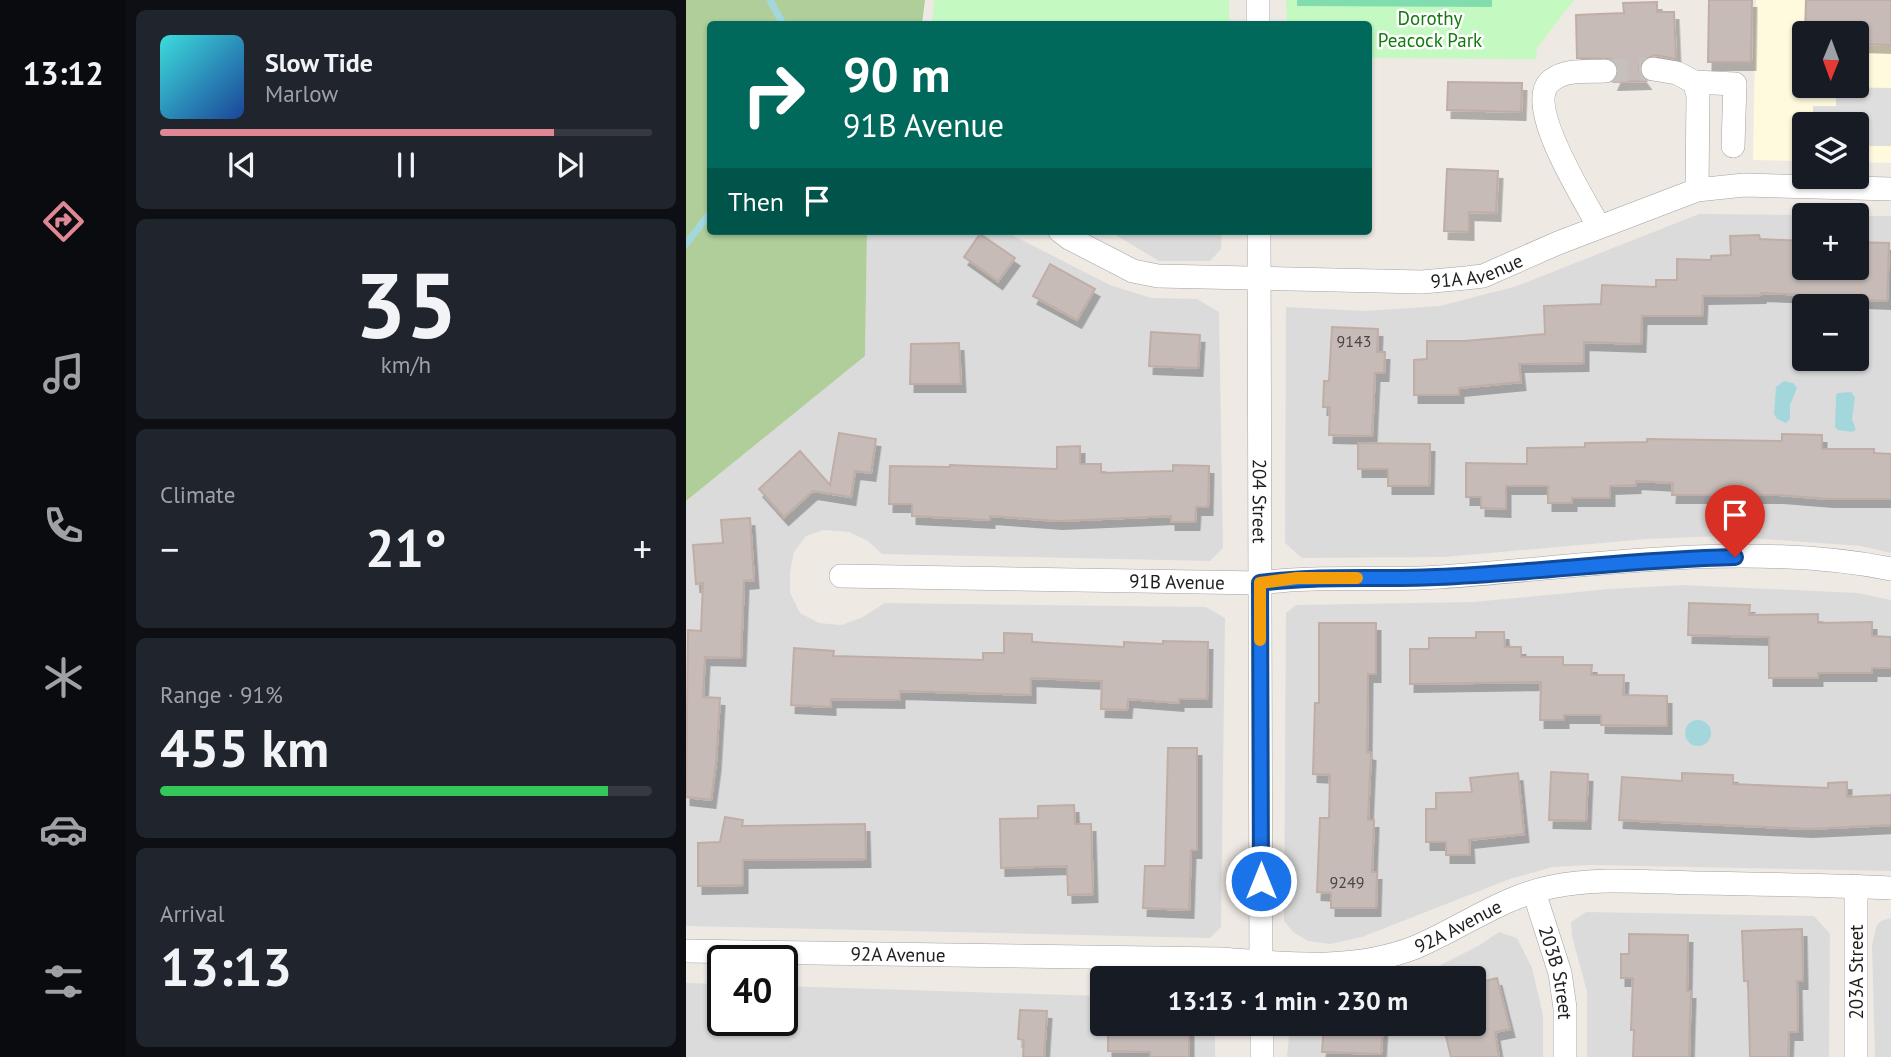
<!DOCTYPE html>
<meta charset="utf-8">
<style>
:root{--surface:#171b24;--page:#20242c;--text:#f1f3f6;--muted:#9ea1a6;--line:#363941;--accent:#df8794}
body{margin:0;font-family:"PT Sans",sans-serif;background:var(--page);color:var(--text);height:100vh;display:flex;flex-direction:column;font-size:26px;white-space:nowrap}
*{box-sizing:border-box;margin:0}
p{font-size:23px;color:var(--muted)}
.icon{flex:none;width:38px;height:38px;fill:none;stroke:currentColor;stroke-width:2;stroke-linecap:round;stroke-linejoin:round}
.map{position:relative;flex:1;overflow:hidden}
.sheet{display:flex;flex-direction:column;gap:10px;padding:10px;background:#0d0f14;width:560px}
.sheet>*{flex:none}
.hud{position:absolute;left:21px;top:21px;width:665px;height:214px;border-radius:7px;box-shadow:0 2px 5px #0004;background:#00695c;color:#fff;overflow:hidden}
.needle{width:46px;rotate:181deg}
.tools{position:absolute;left:1106px;top:21px;display:grid;gap:14px}
.tools a{display:grid;place-items:center;width:77px;height:77px;border-radius:7px;background:var(--surface);box-shadow:0 2px 5px #0004;font-size:35px}
.speed{position:absolute;left:21px;top:945px;display:flex;gap:14px;font-size:35px;font-weight:700;text-align:center}
.speed>*{display:grid;place-content:center;width:91px;height:91px;border-radius:50%;background:var(--surface);box-shadow:0 2px 5px #0004;line-height:1}
.speed .limit{border:4px solid #111;border-radius:10px;background:#fff;color:#111}
.pin{position:absolute;display:grid;place-items:center;width:60px;height:60px;color:#fff;margin:-72px -30px;border-radius:50% 50% 50% 0;rotate:-45deg;box-shadow:0 0 7px #0007}
.pin .icon{rotate:45deg}
.me{position:absolute;width:77px;margin:-38px;rotate:0deg;stroke-linejoin:round;filter:drop-shadow(0 0 5px #0008)}
.turn{display:flex;align-items:center;gap:24px;height:147px;padding:0 21px;font-size:32px}
.turn .icon{width:91px;height:91px;stroke-width:2.5}
.turn b{display:block;font-size:49px;line-height:60px}
.then{display:flex;align-items:center;height:66px;padding:0 21px;background:#0003;gap:14px;font-size:26px}
.big{font-size:52px;font-weight:700;line-height:1.1}
.sheet .tile{flex:1;display:flex;flex-direction:column;justify-content:center;gap:10px;min-width:0;padding:0 24px;border-radius:10px;background:var(--page)}
.sheet .dial{align-items:center;gap:0}
.dial b{font-size:91px;line-height:1}
.song{display:flex;align-items:center;gap:21px}
.cover{width:84px;height:84px;border-radius:10px;background:linear-gradient(135deg,hsl(180 70% 55%),hsl(220 70% 35%))}
.played{height:7px;border-radius:4px;background:linear-gradient(90deg,var(--accent) 80%,var(--line) 80%)}
.keys{display:flex;justify-content:space-around;direction:ltr}
.heat{display:flex;justify-content:space-between;align-items:center;font-size:38px;direction:ltr}
.charge{height:10px;border-radius:5px;background:linear-gradient(90deg,#34c759 91%,var(--line) 0)}
.trip{position:absolute;left:404px;top:966px;width:396px;height:70px;border-radius:7px;background:var(--surface);box-shadow:0 2px 5px #0004;font-weight:700;line-height:70px;text-align:center}
main{display:flex;flex:1;min-height:0}
.dock{display:flex;flex-direction:column;width:126px;justify-content:space-around;align-items:center;background:#090b0e;color:var(--muted)}
.dock .icon{width:49px;height:49px}
.dock .active{color:var(--accent)}
.dock b{font-size:32px;color:var(--text)}
.map>svg:first-child{display:block}
</style>
<main>
<nav class="dock">
<b>13:12</b>
<svg class="icon active" aria-label="directions" viewBox="0 0 24 24"><path d="M12 3l9 9-9 9-9-9zM9 14v-3h6M13 9l2 2-2 2"/></svg>
<svg class="icon" aria-label="music" viewBox="0 0 24 24"><path d="M9 18V5l10-2v13"/><circle cx="6" cy="18" r="3"/><circle cx="16" cy="16" r="3"/></svg>
<svg class="icon" aria-label="phone" viewBox="0 0 24 24"><path d="M5 4h4l2 5-3 2q2 4 5 5l2-3 5 2v4C11 20 4 13 5 4z"/></svg>
<svg class="icon" aria-label="climate" viewBox="0 0 24 24"><path d="M12 3v18M4 7l16 10M4 17L20 7"/></svg>
<svg class="icon" aria-label="car" viewBox="0 0 24 24"><path d="M5 17H2v-5l4-1 3-4h7l3 4 3 1v5h-3M9 17h6M6 11h13"/><circle cx="7" cy="17" r="2"/><circle cx="17" cy="17" r="2"/></svg>
<svg class="icon" aria-label="filters" viewBox="0 0 24 24"><path d="M4 7h16M4 17h16"/><circle cx="9" cy="7" r="2"/><circle cx="15" cy="17" r="2"/></svg>
</nav>
<section class="sheet">
<div class="tile">
<div class="song"><i class="cover"></i><div><b>Slow Tide</b><p>Marlow</p></div></div>
<div class="played"></div>
<div class="keys"><svg class="icon" aria-label="previous" viewBox="0 0 24 24"><path d="M18 5L8 12l10 7zM5 5v14"/></svg><svg class="icon" aria-label="pause" viewBox="0 0 24 24"><path d="M8 5v14M16 5v14"/></svg><svg class="icon" aria-label="next" viewBox="0 0 24 24"><path d="M6 5l10 7-10 7zM19 5v14"/></svg></div>
</div>
<div class="tile dial"><b>35</b><p>km/h</p></div>
<div class="tile"><p>Climate</p>
<div class="heat"><a>−</a><b class="big">21°</b><a>+</a></div>
</div>
<div class="tile"><p>Range · 91%</p><b class="big">455 km</b><div class="charge"></div></div>
<div class="tile"><p>Arrival</p><b class="big">13:13</b></div>
</section>
<div class="map">
<svg width="1205" height="1057" viewBox="0 0 1205 1057">
<defs>
<filter id="shadow"><feDropShadow dx="4.5" dy="8" stdDeviation="0" flood-color="#0004"/></filter>
</defs>
<rect width="100%" height="100%" fill="#efe9e4"/>
<g fill="#dcdbdb" fill-rule="evenodd">
<path d="M1013 214 1132 215H1118V268H1171V216H1205V553L1175 546 1035 536 961 539 758 557 616 558 599 543 600 307 679 311 754 306 831 286ZM1118 306H1171V359H1118Z"/>
<polygon points="181,231 318,231 424,285 465,298 511,299 533,312 537,548 524,561 196,554 182,541 163,532 138,530 120,536 108,552 104,572 104,593 114,613 133,623 155,625 175,618 199,603 520,607 539,618 535,927 524,938 0,926 0,501 179,356"/>
<polygon points="423,231 536,231 535,249 524,261 473,261"/>
<polygon points="997,585 1172,593 1205,600 1205,871 905,865 867,867 824,879 676,937 644,944 622,941 607,932 598,921 600,613 610,605 787,602 923,589"/>
<polygon points="900,912 1128,916 1144,934 1143,1057 901,1057 901,992 886,936 885,922"/>
<polygon points="1205,918 1205,1057 1189,1057 1186,945 1191,925 1195,921"/>
<polygon points="813,932 831,938 846,968 857,1015 857,1057 601,1057 604,1024 788,1024 788,978 729,978 794,945"/>
<polygon points="0,983 37,984 37,1020 96,1020 96,986 416,996 416,1024 529,1024 529,1057 0,1057"/>
</g>
<path fill="#fffadd" fill-rule="evenodd" d="M1070 0H1205V163L1171 162V124H1118V161L1067 160ZM1118 33H1171V86H1118Z"/>
<polygon fill="#afce99" points="0,0 239,0 236,24 24,24 24,231 181,231 179,356 0,501"/>
<g fill="#c4f9c1">
<polygon points="248,0 543,0 543,24 246,24"/>
<polygon points="600,0 888,0 851,48 850,59 683,58 682,24 601,24"/>
</g>
<polygon fill="#82ddae" points="611,0 806,0 806,7 611,6"/>
<polygon fill="#dedede" points="1150,87 1205,88 1205,146 1171,146 1171,124 1127,124 1127,106 1150,106"/>
<g fill="#a4d7dc">
<polygon points="1098,381 1107,383 1111,388 1104,405 1104,419 1100,423 1091,419 1088,414 1090,387"/>
<polygon points="1165,392 1169,397 1166,419 1170,430 1166,432 1152,430 1149,427 1150,395 1152,393"/>
<circle cx="1012" cy="733" r="13"/>
</g>
<g fill="none" stroke-linecap="round" stroke-linejoin="round">
<g stroke="#a4d7dc" stroke-width="7">
<polyline points="84,0 97,24"/>
<polyline points="0,244 24,213"/>
</g>
</g>
<g fill="#c6bbb7" stroke="#c0aea6" stroke-width="2" filter="url(#shadow)">
<polygon points="1023,0 1066,0 1065,62 1022,62"/>
<polygon points="1120,0 1205,0 1205,45 1171,44 1171,33 1119,33"/>
<polygon points="971,2 971,12 988,12 990,59 969,55 957,60 953,66 954,73 960,81 928,82 933,70 926,59 891,58 890,15 938,13 937,3"/>
<polygon points="762,82 836,83 835,112 761,110"/>
<polygon points="761,169 812,171 810,213 783,212 783,232 758,231"/>
<polygon points="294,234 329,258 312,281 278,257"/>
<polygon points="1073,235 1074,239 1118,241 1118,268 1171,268 1171,242 1203,243 1201,301 1149,299 1150,296 1075,293 1075,295 1017,296 1016,316 956,316 955,344 898,342 898,363 833,364 835,382 773,388 773,395 728,395 728,360 741,359 741,341 778,341 859,334 858,306 915,304 916,285 970,287 970,280 991,280 991,259 1025,260 1025,256 1045,255 1044,236"/>
<polygon points="364,264 409,289 391,320 347,296"/>
<polygon points="646,327 692,329 691,352 699,352 698,373 689,373 686,436 643,435 644,407 637,407 638,381 643,381"/>
<polygon points="465,332 514,335 512,368 463,366"/>
<polygon points="273,343 275,384 224,384 225,344"/>
<polygon points="153,433 190,439 185,473 169,471 165,497 127,491 98,517 73,489 114,451 144,485"/>
<polygon points="1096,434 1136,435 1136,449 1188,449 1188,453 1205,454 1205,499 1143,499 1093,495 986,495 987,483 950,481 950,485 924,486 924,498 886,498 886,503 862,503 862,486 820,486 820,509 795,508 795,497 780,497 780,463 841,464 841,448 899,447 899,443 961,442 961,439 1096,441"/>
<polygon points="672,443 744,444 743,486 702,486 702,469 672,469"/>
<polygon points="394,446 394,464 415,464 415,473 487,471 487,465 523,466 522,507 510,507 509,522 485,522 485,516 372,521 304,516 304,520 226,516 226,504 203,504 204,466 264,467 264,465 371,469 371,447"/>
<polygon points="64,518 68,580 58,581 55,658 19,657 17,697 34,698 30,763 25,800 0,797 2,630 15,631 17,583 10,584 7,545 37,543 35,520"/>
<polygon points="1003,603 1064,605 1063,615 1132,614 1132,623 1186,622 1186,636 1205,637 1205,668 1186,668 1186,673 1132,673 1132,678 1083,678 1083,637 1002,635"/>
<polygon points="633,623 690,623 690,674 682,674 681,752 685,753 682,820 688,820 686,872 691,872 690,908 645,908 645,893 631,892 634,818 643,818 644,775 627,774 629,703 633,703"/>
<polygon points="790,632 818,632 819,647 835,647 835,657 877,657 877,665 906,665 905,675 938,675 937,695 981,696 981,726 915,725 915,715 878,715 878,720 854,720 855,682 724,684 724,649 743,649 743,638 790,638"/>
<polygon points="318,633 346,634 346,642 438,647 438,642 477,644 477,641 522,642 521,699 493,699 493,703 442,699 441,710 415,709 416,681 345,678 345,695 214,691 214,700 145,699 145,707 105,705 108,648 148,651 147,656 297,660 297,653 318,653"/>
<polygon points="482,748 511,748 511,850 505,850 503,910 457,908 459,866 479,866"/>
<polygon points="865,772 902,774 900,821 863,820"/>
<polygon points="832,773 838,834 783,840 784,855 760,855 760,842 740,842 740,809 750,809 750,793 786,792 784,778"/>
<polygon points="996,773 1047,775 1047,784 1142,788 1142,783 1161,782 1161,797 1205,795 1205,825 1122,829 933,820 936,777 996,781"/>
<polygon points="388,805 389,824 405,824 407,894 382,895 381,866 315,868 314,819 352,818 352,806"/>
<polygon points="39,817 57,820 56,826 179,824 180,859 57,860 57,885 12,886 12,843 34,842"/>
<polygon points="1116,929 1117,981 1111,981 1112,1032 1103,1032 1102,1057 1064,1057 1062,981 1058,981 1056,931"/>
<polygon points="943,934 1002,935 1001,991 1005,991 1003,1057 947,1057 948,1030 945,1030 947,978 935,978 935,954 943,954"/>
<polygon points="811,978 824,1029 809,1032 813,1057 765,1057 757,1024 788,1024 788,984"/>
<polygon points="334,1010 361,1011 358,1057 337,1057 338,1040 332,1039"/>
<polygon points="422,1024 503,1024 503,1057 464,1057 464,1052 422,1051"/>
<polygon points="638,1024 697,1024 695,1054 636,1052"/>
</g>
<g fill="none" stroke-linecap="round" stroke-linejoin="round">
<polyline stroke="#c5c0bc" stroke-width="23" stroke-dasharray="23 11" stroke-linecap="butt" points="919,71 967,69"/>
<defs>
<g id="minor">
<polyline points="572,0 572,24"/>
<polyline points="967,69 991,73 1008,82 1012,95 1011,190"/>
<polyline points="1008,82 1049,84 1047,146"/>
<path d="M913 227C900 202 835 102 866 80 881 69 901 72 919 71"/>
<path id="s1" d="M374 231 383 238 447 271 472 276 736 282 780 278 797 276 872 243 1011 190 1058 185 1205 189"/>
<path id="s2" d="M573 231 575 975"/>
<path id="s3" d="M155 576 574 583C634 575 694 581 754 577 900 567 1061 540 1205 569"/>
<polyline points="1170,886 1170,1057"/>
<path id="s4" d="M848 892 874 973 879 1008V1057"/>
<path id="s5" d="M0 951 535 959C601 964 667 972 730 947 775 928 816 897 865 887 912 877 961 882 1008 883 1074 884 1140 885 1205 888"/>
<polyline points="576,1024 576,1057"/>
</g>
</defs>
<use href="#minor" stroke="#a2a2a2" stroke-width="24"/>
<use href="#minor" stroke="#fff" stroke-width="23"/>
</g>
<g fill="none" stroke-linecap="round" stroke-linejoin="round">
<defs>
<path id="route" d="M575 881 574 583C632 575 691 580 750 577 850 573 949 559 1049 557"/>
</defs>
<use href="#route" stroke="#114b97" stroke-width="18"/>
<use href="#route" stroke="#1a73e8" stroke-width="12"/>
<polyline stroke="#f59e0b" stroke-width="12" points="574,640 574,583 611,578 671,578"/>
</g>
<g text-anchor="middle" dominant-baseline="central" stroke-width="5" stroke-linejoin="round" paint-order="stroke">
<g font-size="16" fill="#484544">
<text x="668" y="341">9143</text>
<text x="661" y="882">9249</text>
</g>
<g font-size="19" fill="#127b0d" stroke="#fff">
<text x="744" y="18">Dorothy<tspan x="744" dy="22">Peacock Park</tspan></text>
</g>
<g font-size="19" fill="#1e1e1e" stroke="#fff">
<text stroke="none"><textPath href="#s1" startOffset="429">91A Avenue</textPath></text>
<text stroke="none"><textPath href="#s2" startOffset="270">204 Street</textPath></text>
<text stroke="none"><textPath href="#s3" startOffset="336">91B Avenue</textPath></text>
<text stroke="none"><textPath href="#s5" startOffset="779">92A Avenue</textPath></text>
<text stroke="none"><textPath href="#s5" startOffset="212">92A Avenue</textPath></text>
<text transform="translate(1170 972) rotate(-90)">203A Street</text>
<text stroke="none"><textPath href="#s4" startOffset="84">203B Street</textPath></text>
</g>
</g>
</svg>
<div class="tools">
<a><svg class="needle" viewBox="-14 -14 28 28"><path d="M0-13l5 13h-10z" fill="#e53935"/><path d="M0 13l5-13h-10z" fill="#9ea1a6"/></svg></a>
<a><svg class="icon" aria-label="layers" viewBox="0 0 24 24"><path d="M12 4l9 5-9 5-9-5zM3 14l9 5 9-5"/></svg></a>
<a>+</a>
<a>−</a>
</div>
<div class="speed"><div class="limit">40</div></div>
<div class="pin" style="left:1049px;top:557px;background:#d93025"><svg class="icon" aria-label="arrive" viewBox="0 0 24 24"><path d="M6 21V4h12l-3 4 3 4H6"/></svg></div>
<svg class="me" style="left:575px;top:881px" viewBox="-20 -20 40 40"><circle r="17" fill="#1a73e8" stroke="#fff" stroke-width="3"/><path d="M0-11L8 9 0 5-8 9z" fill="#fff"/></svg>
<div class="trip">13:13 · 1 min · 230 m</div>
<div class="hud">
<div class="turn"><svg class="icon" aria-label="right" viewBox="0 0 24 24"><path d="M7 20v-9h11M14 6l5 5-5 5"/></svg><div><b>90 m</b>91B Avenue</div></div>
<div class="then">Then<svg class="icon" aria-label="arrive" viewBox="0 0 24 24"><path d="M6 21V4h12l-3 4 3 4H6"/></svg></div>
</div>
</div>
</main>
